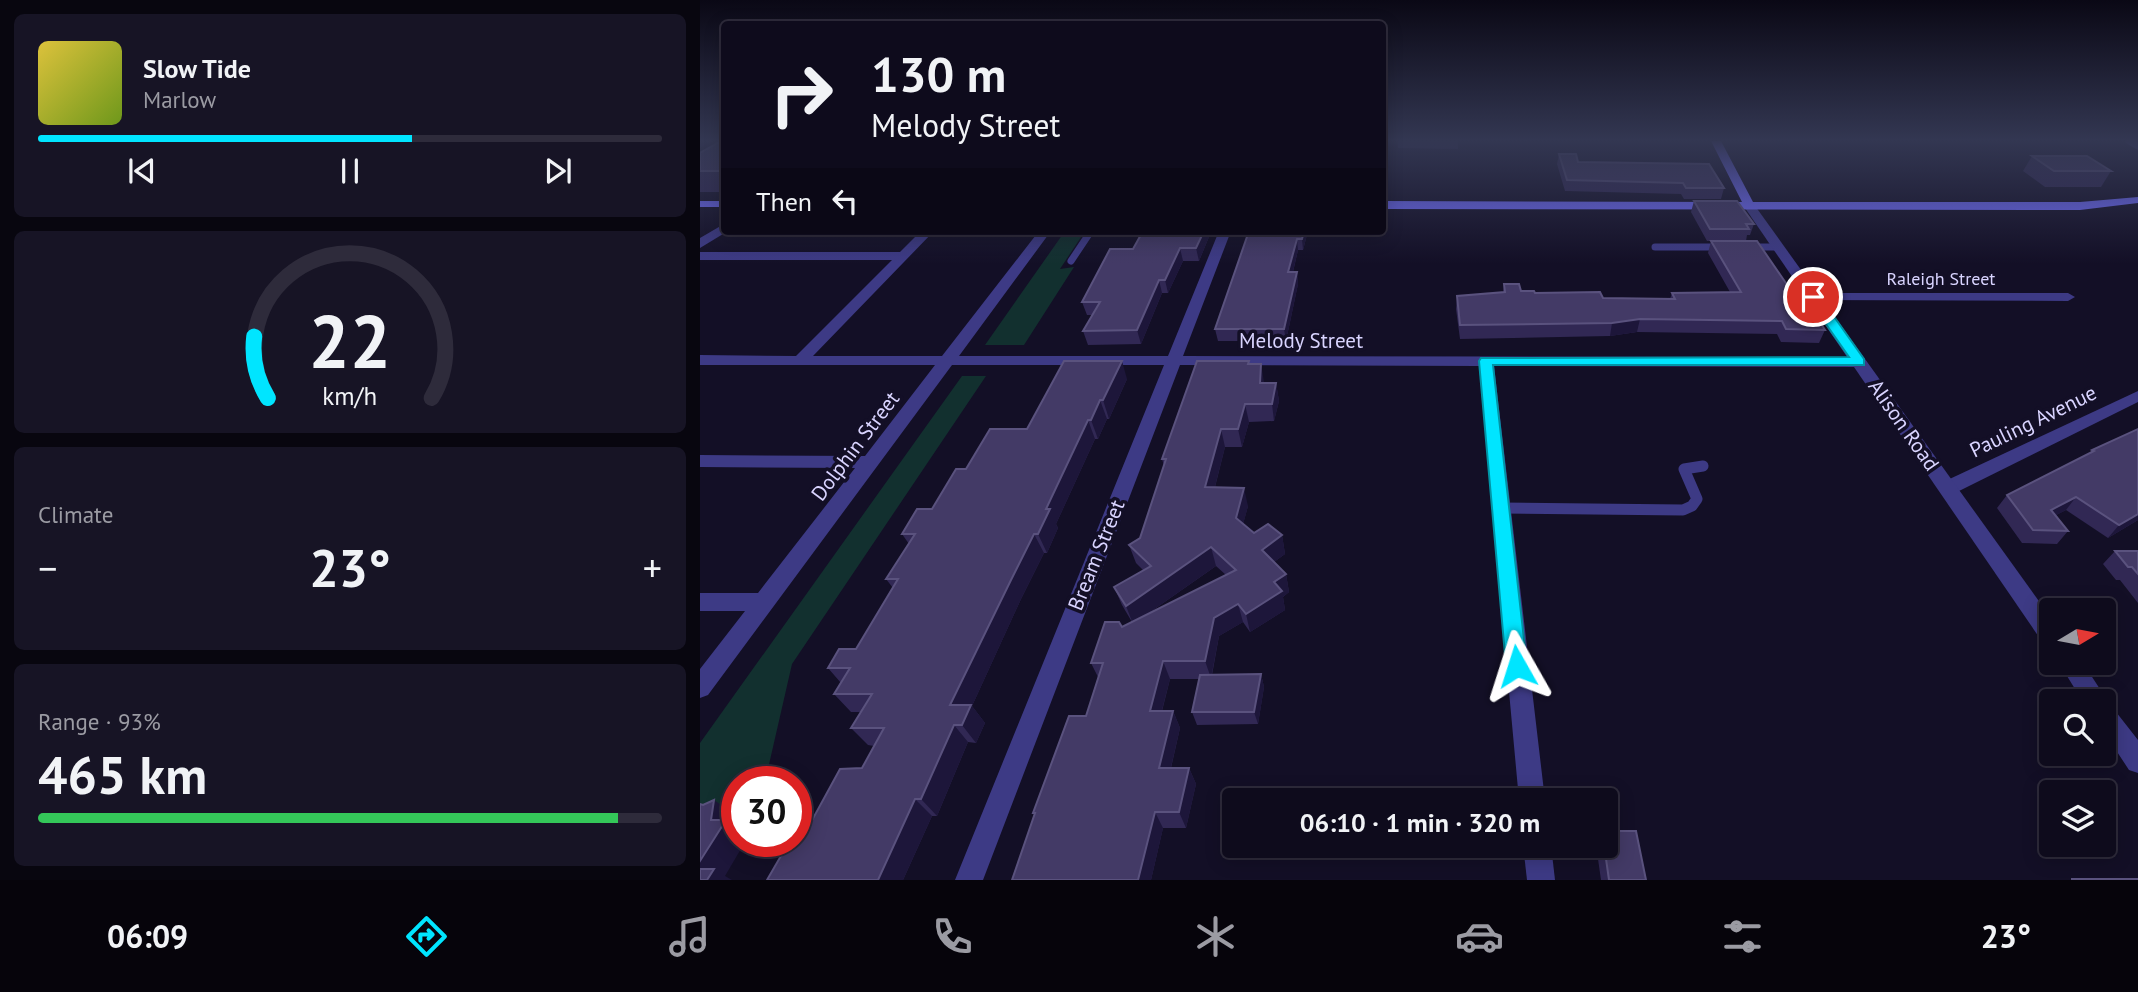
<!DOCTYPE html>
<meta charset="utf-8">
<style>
:root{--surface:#0e0b1c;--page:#171425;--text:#f1f3f6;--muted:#9b9ba3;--line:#2e2b3b;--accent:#00e5ff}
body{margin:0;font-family:"PT Sans",sans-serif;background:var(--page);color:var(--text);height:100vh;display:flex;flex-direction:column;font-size:26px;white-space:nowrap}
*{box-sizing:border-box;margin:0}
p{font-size:23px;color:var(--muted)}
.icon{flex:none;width:38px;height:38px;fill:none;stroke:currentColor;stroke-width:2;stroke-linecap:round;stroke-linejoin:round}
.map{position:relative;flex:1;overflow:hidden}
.panel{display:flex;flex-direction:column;gap:14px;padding:14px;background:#08060f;width:700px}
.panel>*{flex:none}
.guide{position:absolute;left:21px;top:21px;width:665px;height:214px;border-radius:7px;box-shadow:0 4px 18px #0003,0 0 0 2px var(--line);background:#0e0b1c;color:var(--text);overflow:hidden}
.needle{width:46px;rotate:80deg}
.buttons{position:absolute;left:1339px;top:598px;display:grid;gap:14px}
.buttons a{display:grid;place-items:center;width:77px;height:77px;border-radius:7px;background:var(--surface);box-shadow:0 4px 18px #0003,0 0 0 2px var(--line);font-size:35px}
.speed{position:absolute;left:21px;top:766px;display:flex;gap:14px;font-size:35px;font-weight:700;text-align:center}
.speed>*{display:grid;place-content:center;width:91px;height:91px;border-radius:50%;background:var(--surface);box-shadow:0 4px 18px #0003,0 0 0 2px var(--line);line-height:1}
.speed .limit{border:10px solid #d22;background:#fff;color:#111}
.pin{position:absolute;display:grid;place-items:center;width:60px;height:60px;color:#fff;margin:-30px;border:4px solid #fff;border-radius:50%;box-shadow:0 2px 7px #0007}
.me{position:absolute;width:77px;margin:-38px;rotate:354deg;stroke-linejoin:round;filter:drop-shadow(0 0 5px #0008)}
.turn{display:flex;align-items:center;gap:24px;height:147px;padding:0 35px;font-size:32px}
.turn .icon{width:91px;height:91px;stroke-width:2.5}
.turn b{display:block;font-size:49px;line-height:60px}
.then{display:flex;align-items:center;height:66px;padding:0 35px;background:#0003;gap:14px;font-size:26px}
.big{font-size:52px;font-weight:800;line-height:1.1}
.panel .card{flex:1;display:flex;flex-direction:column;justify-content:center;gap:10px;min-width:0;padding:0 24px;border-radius:10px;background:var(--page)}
.panel .dial{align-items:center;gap:0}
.dial svg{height:182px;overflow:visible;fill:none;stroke:var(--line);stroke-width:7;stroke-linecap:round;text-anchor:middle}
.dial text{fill:var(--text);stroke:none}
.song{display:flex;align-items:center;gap:21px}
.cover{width:84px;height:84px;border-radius:10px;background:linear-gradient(135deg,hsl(50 70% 55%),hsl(80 70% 35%))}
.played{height:7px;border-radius:4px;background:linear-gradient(90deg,var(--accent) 60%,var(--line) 60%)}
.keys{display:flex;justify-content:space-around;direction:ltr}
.heat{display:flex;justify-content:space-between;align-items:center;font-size:38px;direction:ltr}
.charge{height:10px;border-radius:5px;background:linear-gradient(90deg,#34c759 93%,var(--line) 0)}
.trip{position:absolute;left:522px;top:788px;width:396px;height:70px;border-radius:7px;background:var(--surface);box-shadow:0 4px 18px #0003,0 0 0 2px var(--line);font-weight:800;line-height:70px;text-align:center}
.menu{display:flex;height:112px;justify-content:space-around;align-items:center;background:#06040b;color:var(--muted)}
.menu .icon{width:49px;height:49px}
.menu .selected{color:var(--accent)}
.menu b{font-size:32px;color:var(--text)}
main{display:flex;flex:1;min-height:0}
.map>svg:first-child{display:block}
</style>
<main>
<section class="panel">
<div class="card">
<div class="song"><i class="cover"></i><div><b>Slow Tide</b><p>Marlow</p></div></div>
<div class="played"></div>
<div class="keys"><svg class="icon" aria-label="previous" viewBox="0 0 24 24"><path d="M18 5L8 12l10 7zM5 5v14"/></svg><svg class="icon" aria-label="pause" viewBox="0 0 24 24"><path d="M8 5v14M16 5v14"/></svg><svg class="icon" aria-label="next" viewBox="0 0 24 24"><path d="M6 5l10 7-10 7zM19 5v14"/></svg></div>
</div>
<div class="card dial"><svg viewBox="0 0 100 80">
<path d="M14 69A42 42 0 1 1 86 69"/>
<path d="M14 69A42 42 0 0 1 8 42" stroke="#00e5ff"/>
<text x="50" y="56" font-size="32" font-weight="700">22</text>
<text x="50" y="72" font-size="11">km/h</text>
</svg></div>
<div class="card"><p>Climate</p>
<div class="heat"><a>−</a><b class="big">23°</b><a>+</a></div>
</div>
<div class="card"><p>Range · 93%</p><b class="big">465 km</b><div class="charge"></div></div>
</section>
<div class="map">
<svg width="1438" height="880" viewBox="0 0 1438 880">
<rect width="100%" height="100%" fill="#130f26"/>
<g fill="#12302f">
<polygon points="365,231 385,231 360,269 374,267 324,345 285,345"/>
<polygon points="262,376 286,376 92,664 65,782 37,782 37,830 0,830 0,743"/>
</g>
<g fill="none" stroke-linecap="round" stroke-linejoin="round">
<g stroke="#3d3a85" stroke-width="7">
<polyline points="1429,141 1438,146"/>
<polyline points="955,247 1023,247"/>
<polyline points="1046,247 1079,247"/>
<polyline points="371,261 391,231"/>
</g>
<polyline stroke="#3d3a85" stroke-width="11" points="801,508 983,510 992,506 997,499 984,469 1003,466"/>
<g fill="#3d3a85" fill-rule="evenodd">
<polygon points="24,224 24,231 28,231 0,248 0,238"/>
<polygon points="221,231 234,231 113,356 242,356 339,231 351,231 259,356 468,356 519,231 531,231 483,356 1159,357 1167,362 1159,367 794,366 845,800 819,800 779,366 480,365 283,880 255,880 464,365 252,365 8,695 0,698 0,669 45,611 0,611 0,593 58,593 155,468 0,467 0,455 165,456 235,365 0,365 0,355 96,356 192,260 0,260 0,252 200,252"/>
<polygon points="1113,293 1368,293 1375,297 1368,301 1108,300 1106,297"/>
<polygon points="1438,391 1438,402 1255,493 1241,493 1239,488 1241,483"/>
<polygon points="823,845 851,845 855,880 827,880"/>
</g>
<g fill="#3d3a85" fill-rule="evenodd">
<polygon points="1049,201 1053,203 1351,618 1351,646 1343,643 1043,205"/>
<polygon points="1359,663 1383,663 1409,703 1438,740 1438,773 1429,770 1404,732 1404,702 1383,702"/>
</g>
<g fill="#6f6bff" fill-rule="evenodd">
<polygon points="1011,141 1021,141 1053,202 1380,202 1438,197 1438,203 1380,210 682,209 682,201 1042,202"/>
<rect x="0" y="201" width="24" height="6"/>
</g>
</g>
<g fill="#312854" fill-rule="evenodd">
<polygon points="24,141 24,192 0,192 0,153"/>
<polygon points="698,141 758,141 758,149 698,148"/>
<polygon points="859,154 878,162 1024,188 1021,199 984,199 981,194 865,191 857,164"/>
<polygon points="1332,156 1411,171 1401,187 1345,187 1323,171"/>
<polygon points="994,201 1054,224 1050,235 1047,235 1046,241 1090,289 1125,330 1119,343 1081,342 1077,334 937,332 910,336 760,339 756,309 757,296 803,292 804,284 821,291 835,293 903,298 970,299 972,293 1030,292 1008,253 1011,241 1007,241 991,212"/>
<polygon points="443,231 511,231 511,232 499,261 483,261 468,293 462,293 441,344 388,345 383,331 392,315 387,315 382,302 433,249"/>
<polygon points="549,231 608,231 603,250 598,250 593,272 597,272 598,284 586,341 518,341 515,329"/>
<path d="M549 361V364L564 383H576L579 401 574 421 549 422 542 447H525L515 487 548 506 543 524 554 533 582 535 585 554 574 562 586 574 589 592 583 597 585 610 550 632 543 622 519 636 512 675 561 674 564 687 558 724 497 725 492 712 500 679H470L462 711H473L480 728 471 768H489L496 784 486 828H463L451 880H312L335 815 333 813 386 716 398 677 391 663 422 627 432 622 422 605 414 587 443 570 436 563 429 545 440 538 464 466 462 459ZM516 566 526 575 446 615Z"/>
<polygon points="427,379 409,419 407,419 398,439 395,439 356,524 358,528 347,553 344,553 321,599 272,706 285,723 276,743 268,742 237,816 232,816 203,880 67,880 104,835 162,768 174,746 168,745 151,728 161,712 151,712 134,694 141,683 128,668 156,649 193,588 186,579 209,544 202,534 232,509 266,469 327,429"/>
<polygon points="1438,429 1438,520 1408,538 1366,510 1356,515 1368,531 1357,544 1322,543 1297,508 1307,495 1389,454 1392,450"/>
<polygon points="1415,551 1438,551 1438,603 1420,580 1416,580 1403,564"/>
<polygon points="896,845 905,845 946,880 901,880"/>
</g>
<g fill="#1d163a">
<polygon points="0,141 13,141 0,148"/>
<polygon points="24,167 24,179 19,171"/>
<polygon points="504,231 511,231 511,232 499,261 496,248"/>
<polygon points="604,231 608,231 603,250 602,239"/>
<polygon points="597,239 598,250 590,284 588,272"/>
<polygon points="480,248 483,261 468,293 465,280"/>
<polygon points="597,272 598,284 586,341 584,329"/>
<polygon points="459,280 462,293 441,344 437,330"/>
<polygon points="940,319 937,332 910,336 912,323"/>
<polygon points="422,361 427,379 409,419 403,400"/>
<polygon points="561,364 564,382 563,401 560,383"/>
<polygon points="576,383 579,401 574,421 572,404"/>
<polygon points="400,400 407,419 398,439 391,420"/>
<polygon points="545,404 549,422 542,447 538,429"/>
<polygon points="388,420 395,439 356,524 358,528 347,553 338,534 346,509"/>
<polygon points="521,429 525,447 510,506 505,487"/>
<polygon points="544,488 548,506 540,536 536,518"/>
<polygon points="1376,497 1366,510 1341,523 1351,510"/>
<polygon points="1438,514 1438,520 1408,538 1419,525"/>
<polygon points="334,534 344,553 321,599 272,706 285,723 276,743 262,725 250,705 311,580"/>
<polygon points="582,535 585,554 566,568 562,550"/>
<polygon points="511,547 516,566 433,624 426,606"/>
<polygon points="586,574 589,592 583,597 585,610 550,632 546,614 574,582"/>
<polygon points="538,604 543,622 519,636 511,678 505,661 514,618"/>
<polygon points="463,661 470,679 457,729 450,711"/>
<polygon points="561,674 564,687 558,724 554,712"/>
<polygon points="473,711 480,728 467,784 459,768"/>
<polygon points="254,725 268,742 237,816 221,799"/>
<polygon points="489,768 496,784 486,828 479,812"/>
<polygon points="215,799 232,816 203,880 178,880"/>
<polygon points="14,800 37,816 35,827 37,828 37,842 45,842 25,876 32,880 7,880 0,872 0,861 11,820"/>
<polygon points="455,812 463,828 451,880 438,880"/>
</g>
<g fill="#433a66" stroke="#5a527e" stroke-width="2">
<polygon points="21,141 24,141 24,167 19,171 0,171 0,153"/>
<polygon points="859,154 876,154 878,162 1009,164 1024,188 986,188 983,183 867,180"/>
<polygon points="1332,156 1387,156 1411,171 1354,171"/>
<polygon points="994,201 1037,201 1054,224 1046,224 1049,229 1010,229"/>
<polygon points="443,231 504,231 496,248 480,248 465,280 459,280 437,330 383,331 400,302 382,302 410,249 433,249"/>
<polygon points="549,231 604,231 602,239 597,239 588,272 597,272 584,329 515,329"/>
<polygon points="1011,241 1057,241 1090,289 1099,289 1125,330 1086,329 1082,321 940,319 912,323 760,325 757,296 805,292 804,284 819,284 821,291 834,291 835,293 900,292 903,298 975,299 972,293 1041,292"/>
<polygon points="364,361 422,361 403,400 400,400 391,420 388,420 346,509 350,509 338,534 334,534 311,580 250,705 271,705 262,725 254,725 221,799 215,799 178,880 67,880 89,842 96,842 96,835 104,835 140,769 162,768 184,728 151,728 172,694 134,694 150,668 128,668 139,649 156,649 198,579 186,579 215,534 202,534 217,509 232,509 256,469 266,469 290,429 327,429"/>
<polygon points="497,361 549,361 548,364 561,364 560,383 576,383 572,404 545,404 538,429 521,429 505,487 544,488 536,518 554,533 568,524 582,535 562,550 586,574 574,582 582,591 546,614 538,604 514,618 505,661 463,661 450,711 473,711 459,768 489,768 479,812 455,812 438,880 312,880 335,813 333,813 369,716 386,716 403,663 391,663 405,622 419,622 422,627 536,570 511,547 426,606 414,587 451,566 429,545 440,538 466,459 462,459"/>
<polygon points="1438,429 1438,514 1419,525 1376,497 1351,510 1368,531 1333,530 1307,495 1394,451 1392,450"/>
<polygon points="1415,551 1438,551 1438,574 1432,567 1428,567"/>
<polygon points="561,674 554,712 492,712 500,675"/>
<polygon points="14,800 11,820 26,820 0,861 0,804 3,805"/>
<polygon points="905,831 936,831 946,880 909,880 904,845 905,845"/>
<polygon points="0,869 14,869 7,880 0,880"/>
<rect x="1372" y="879" width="66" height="1"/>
</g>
<linearGradient id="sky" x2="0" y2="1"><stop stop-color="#0a0815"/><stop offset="0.53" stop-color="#333752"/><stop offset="1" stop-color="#333752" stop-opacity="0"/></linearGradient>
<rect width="1438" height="264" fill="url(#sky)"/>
<polygon fill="#00e5ff" stroke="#0095a6" stroke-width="2" points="1113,293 1118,294 1164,359 1164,365 793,365 827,666 824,672 817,675 809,672 806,666 779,361 781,358 1149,357 1107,297"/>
<g text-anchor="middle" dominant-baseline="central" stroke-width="7" stroke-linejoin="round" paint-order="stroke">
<g font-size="18" fill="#d9d4ff" stroke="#130f26">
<text x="1241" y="278">Raleigh Street</text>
</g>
<g font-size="21" fill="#d9d4ff" stroke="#130f26">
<text x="601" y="340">Melody Street</text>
<text transform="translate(1333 421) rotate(-26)">Pauling Avenue</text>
<text transform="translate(1204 425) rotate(55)">Alison Road</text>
<text transform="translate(155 446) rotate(-53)">Dolphin Street</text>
<text transform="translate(396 555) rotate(-68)">Bream Street</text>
</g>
</g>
</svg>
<div class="buttons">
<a><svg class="needle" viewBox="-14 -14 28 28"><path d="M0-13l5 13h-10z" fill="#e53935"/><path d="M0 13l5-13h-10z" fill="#9b9ba3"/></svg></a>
<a><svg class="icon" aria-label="search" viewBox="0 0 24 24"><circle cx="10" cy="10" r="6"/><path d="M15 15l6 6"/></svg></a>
<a><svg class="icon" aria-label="layers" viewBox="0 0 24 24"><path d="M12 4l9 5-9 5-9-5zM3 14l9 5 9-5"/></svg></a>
</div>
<div class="speed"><div class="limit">30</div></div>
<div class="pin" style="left:1113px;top:297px;background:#d93025"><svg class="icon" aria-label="arrive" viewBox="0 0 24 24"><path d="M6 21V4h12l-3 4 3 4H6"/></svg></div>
<svg class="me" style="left:817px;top:666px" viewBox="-20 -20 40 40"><path d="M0-17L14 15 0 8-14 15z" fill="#00e5ff" stroke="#fff" stroke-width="4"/></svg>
<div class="trip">06:10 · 1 min · 320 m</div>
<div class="guide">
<div class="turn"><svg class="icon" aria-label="right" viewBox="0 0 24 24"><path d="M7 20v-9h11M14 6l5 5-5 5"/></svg><div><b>130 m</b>Melody Street</div></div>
<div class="then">Then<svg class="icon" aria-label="left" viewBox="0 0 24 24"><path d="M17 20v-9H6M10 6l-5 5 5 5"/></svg></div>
</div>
</div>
</main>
<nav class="menu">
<b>06:09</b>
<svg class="icon selected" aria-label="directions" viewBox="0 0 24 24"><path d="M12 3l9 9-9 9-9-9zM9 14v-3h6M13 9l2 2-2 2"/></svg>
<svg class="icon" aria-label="music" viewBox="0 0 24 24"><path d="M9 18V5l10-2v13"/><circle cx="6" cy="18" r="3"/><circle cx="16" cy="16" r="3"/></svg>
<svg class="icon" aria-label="phone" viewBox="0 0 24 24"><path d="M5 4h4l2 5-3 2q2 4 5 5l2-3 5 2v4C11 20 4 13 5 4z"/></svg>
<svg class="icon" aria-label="climate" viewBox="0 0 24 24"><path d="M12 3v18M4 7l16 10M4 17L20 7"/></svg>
<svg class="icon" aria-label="car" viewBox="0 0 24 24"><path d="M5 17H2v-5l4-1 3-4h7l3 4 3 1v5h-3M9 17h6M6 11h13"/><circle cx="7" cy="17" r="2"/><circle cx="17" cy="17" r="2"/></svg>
<svg class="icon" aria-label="filters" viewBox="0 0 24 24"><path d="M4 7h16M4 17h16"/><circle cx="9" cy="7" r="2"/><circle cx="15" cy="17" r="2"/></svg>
<b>23°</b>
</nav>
